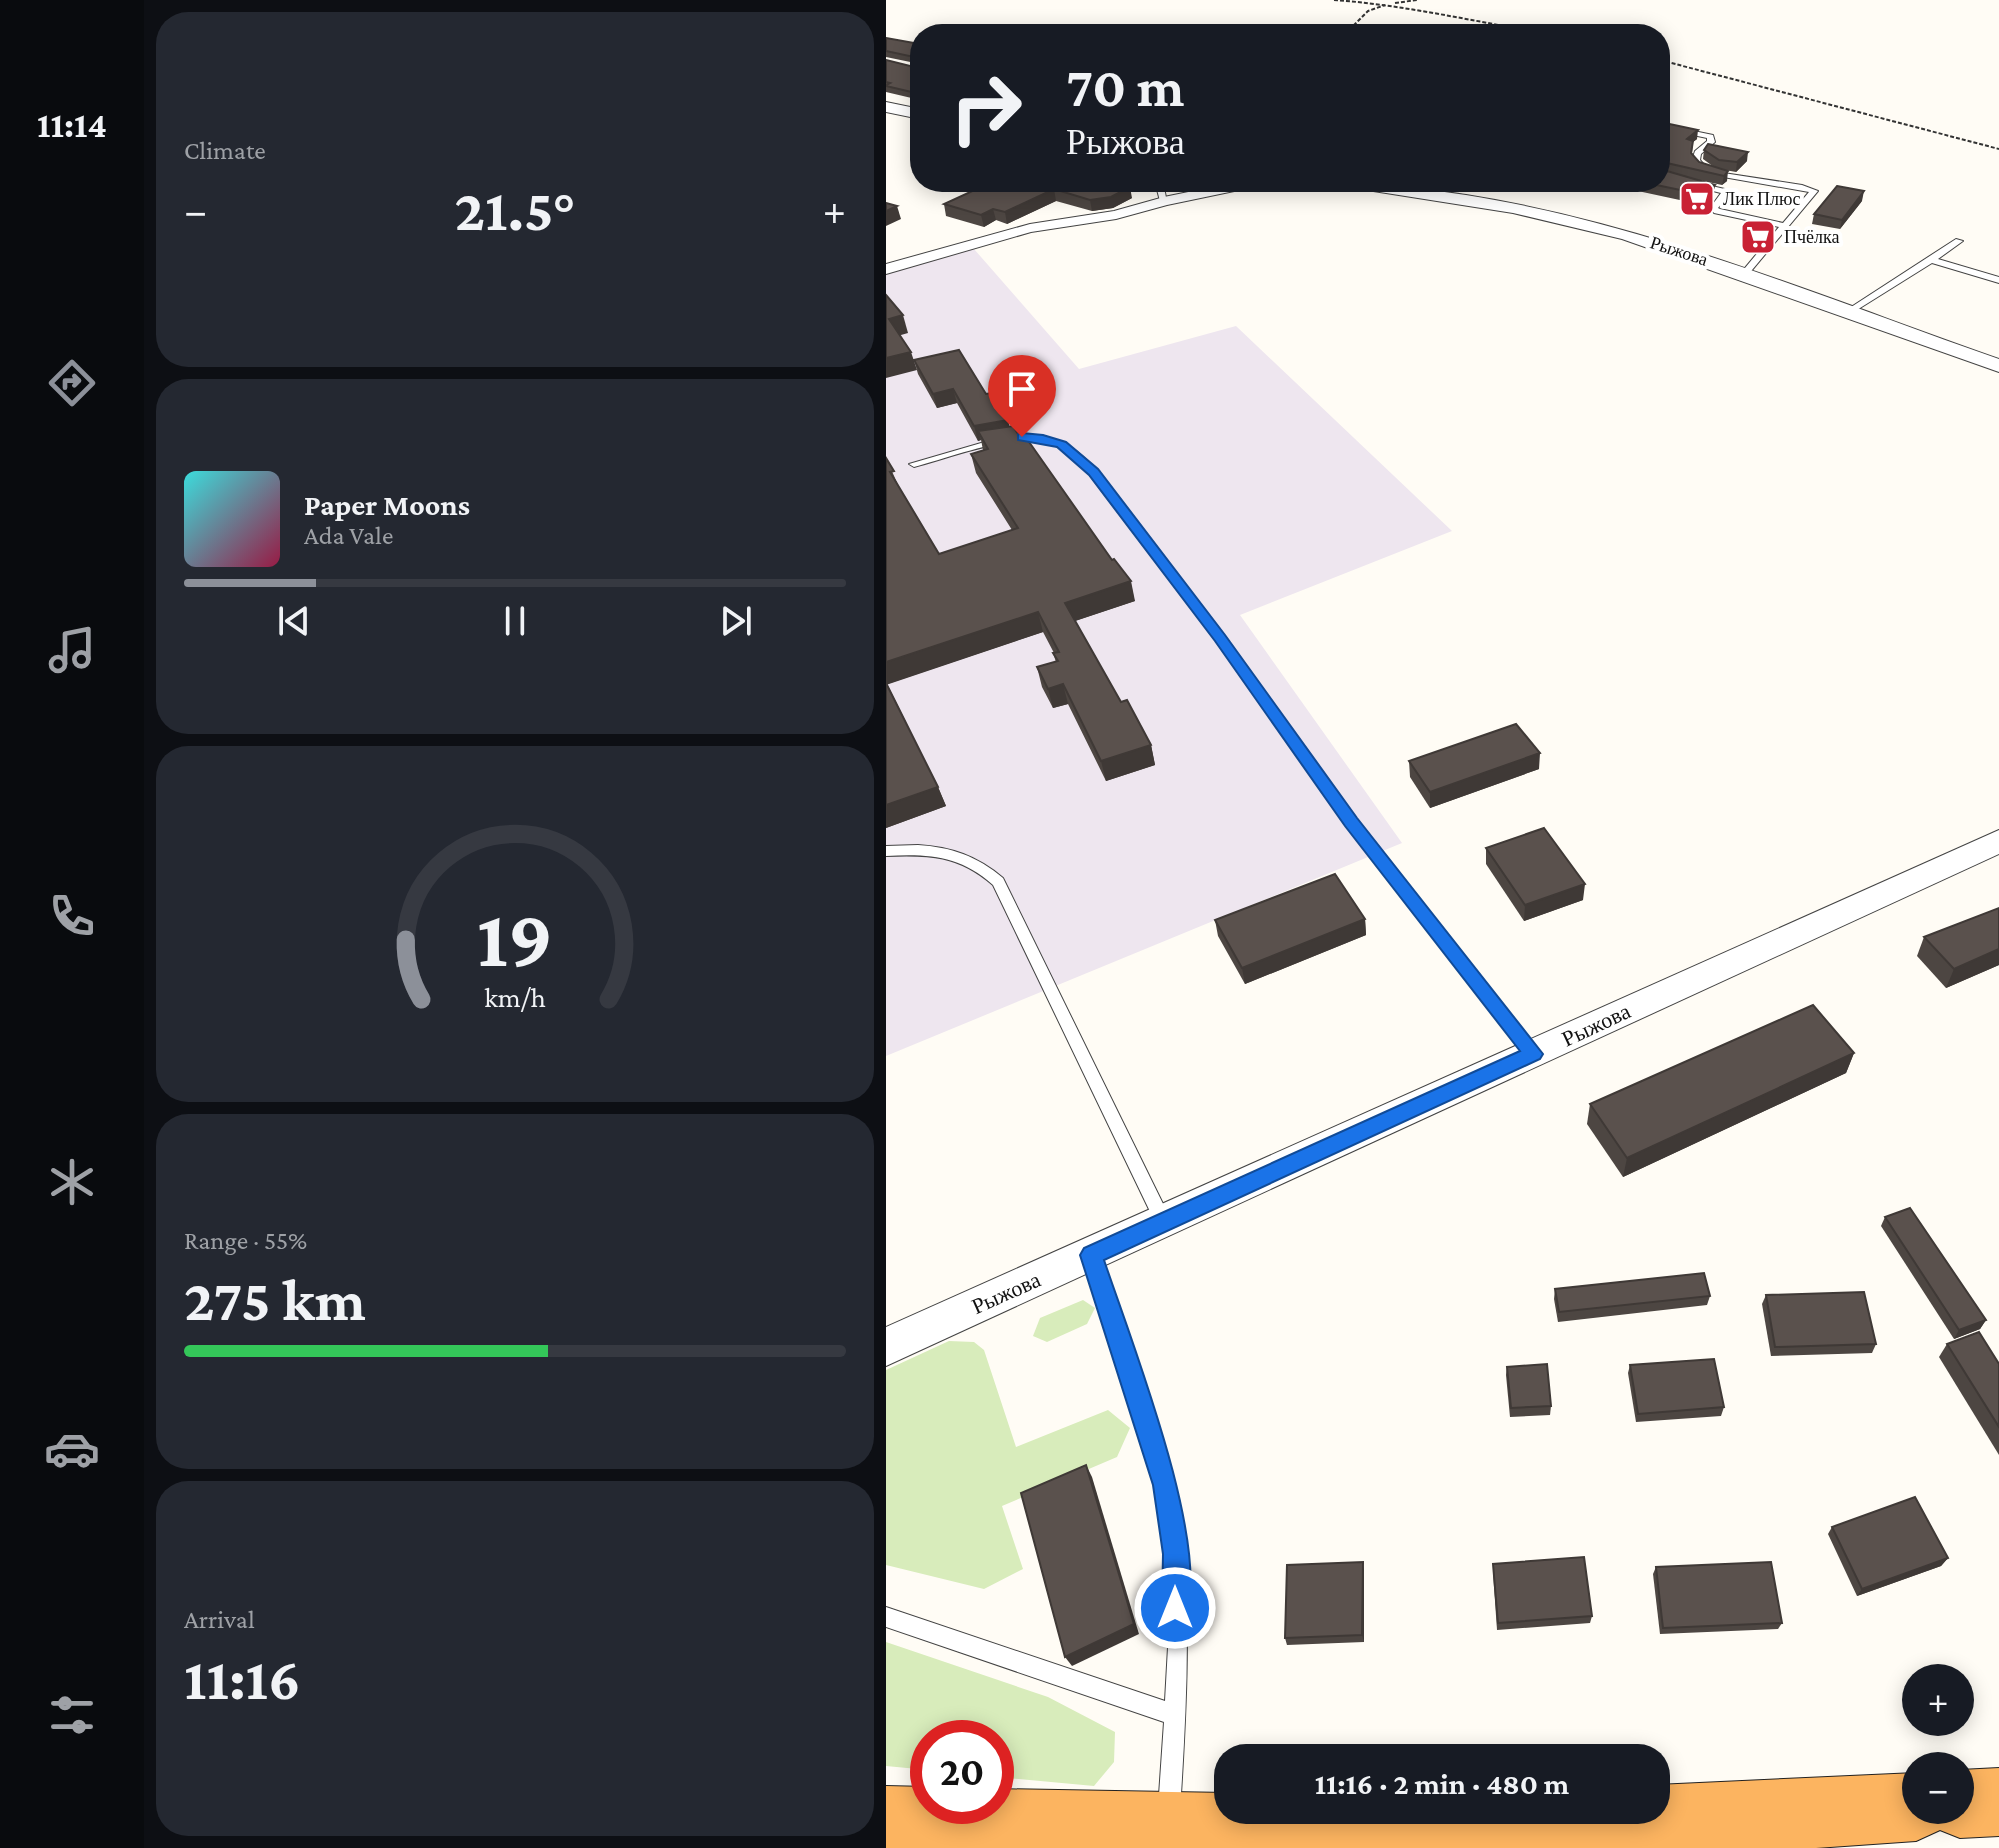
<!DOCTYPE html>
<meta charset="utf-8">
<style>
:root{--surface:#171b24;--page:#242831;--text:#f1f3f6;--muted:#9ea1a6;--line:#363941;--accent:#8c9099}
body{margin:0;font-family:"Crimson Pro",serif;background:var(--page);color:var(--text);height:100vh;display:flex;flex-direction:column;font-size:30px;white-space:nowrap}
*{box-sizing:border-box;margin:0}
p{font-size:26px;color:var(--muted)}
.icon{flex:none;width:44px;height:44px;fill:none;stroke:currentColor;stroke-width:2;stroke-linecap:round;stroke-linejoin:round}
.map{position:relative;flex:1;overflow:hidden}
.sheet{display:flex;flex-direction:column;gap:12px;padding:12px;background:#0d0f14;width:742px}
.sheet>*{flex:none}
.guide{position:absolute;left:24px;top:24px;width:760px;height:168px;border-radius:32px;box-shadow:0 4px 20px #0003;background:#171b24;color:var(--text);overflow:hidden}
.controls{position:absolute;left:1016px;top:1664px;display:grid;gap:16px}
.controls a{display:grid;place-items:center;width:72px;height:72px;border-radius:50%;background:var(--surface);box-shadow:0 4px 20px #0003;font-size:40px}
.speed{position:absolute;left:24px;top:1720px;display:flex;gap:16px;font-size:40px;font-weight:700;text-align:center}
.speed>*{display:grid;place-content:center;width:104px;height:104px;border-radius:50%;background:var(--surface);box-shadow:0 4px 20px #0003;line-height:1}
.speed .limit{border:12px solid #d22;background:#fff;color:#111}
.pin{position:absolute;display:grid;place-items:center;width:68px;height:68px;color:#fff;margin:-82px -34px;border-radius:50% 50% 50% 0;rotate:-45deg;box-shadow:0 0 8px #0007}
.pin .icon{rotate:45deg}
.me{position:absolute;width:88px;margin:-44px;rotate:0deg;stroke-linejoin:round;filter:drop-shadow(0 0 6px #0008)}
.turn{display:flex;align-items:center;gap:28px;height:168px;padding:0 24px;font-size:36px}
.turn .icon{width:104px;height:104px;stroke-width:2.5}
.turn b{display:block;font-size:56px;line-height:68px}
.big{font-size:60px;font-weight:700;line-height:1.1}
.sheet .card{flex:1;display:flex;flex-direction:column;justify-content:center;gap:12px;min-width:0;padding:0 28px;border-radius:32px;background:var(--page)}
.sheet .dial{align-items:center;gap:0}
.dial svg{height:208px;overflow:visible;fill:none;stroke:var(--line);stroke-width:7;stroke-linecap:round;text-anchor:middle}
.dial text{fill:var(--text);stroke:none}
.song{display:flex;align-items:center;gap:24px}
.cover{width:96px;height:96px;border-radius:12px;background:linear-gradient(135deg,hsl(180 70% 55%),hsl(340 70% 35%))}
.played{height:8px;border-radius:4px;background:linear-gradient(90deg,var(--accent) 20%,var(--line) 20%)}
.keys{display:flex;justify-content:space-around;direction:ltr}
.heat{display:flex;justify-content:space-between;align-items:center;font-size:44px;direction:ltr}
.charge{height:12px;border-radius:6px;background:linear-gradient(90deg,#34c759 55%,var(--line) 0)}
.trip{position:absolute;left:328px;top:1744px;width:456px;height:80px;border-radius:32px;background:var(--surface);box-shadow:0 4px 20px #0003;font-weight:700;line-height:80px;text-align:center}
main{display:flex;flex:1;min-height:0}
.menu{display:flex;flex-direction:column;width:144px;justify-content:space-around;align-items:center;background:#090b0e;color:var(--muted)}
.menu .icon{width:56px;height:56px}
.menu .active{color:var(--accent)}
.menu b{font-size:36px;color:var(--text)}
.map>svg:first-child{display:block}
</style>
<main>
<nav class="menu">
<b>11:14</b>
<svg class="icon active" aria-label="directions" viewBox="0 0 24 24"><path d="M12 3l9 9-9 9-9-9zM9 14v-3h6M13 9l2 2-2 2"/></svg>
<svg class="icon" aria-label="music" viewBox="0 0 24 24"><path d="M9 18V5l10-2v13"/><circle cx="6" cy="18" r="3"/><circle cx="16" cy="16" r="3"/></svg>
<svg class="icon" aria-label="phone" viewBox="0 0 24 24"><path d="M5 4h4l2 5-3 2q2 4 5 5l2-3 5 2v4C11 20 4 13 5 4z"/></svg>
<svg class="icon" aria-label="climate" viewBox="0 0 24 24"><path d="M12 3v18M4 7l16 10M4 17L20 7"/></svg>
<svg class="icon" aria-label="car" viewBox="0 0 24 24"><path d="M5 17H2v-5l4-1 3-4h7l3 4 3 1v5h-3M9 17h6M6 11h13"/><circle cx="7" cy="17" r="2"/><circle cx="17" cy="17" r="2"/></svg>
<svg class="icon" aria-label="filters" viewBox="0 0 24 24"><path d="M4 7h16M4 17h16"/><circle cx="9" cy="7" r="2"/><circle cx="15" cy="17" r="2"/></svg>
</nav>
<section class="sheet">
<div class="card"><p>Climate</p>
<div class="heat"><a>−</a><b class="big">21.5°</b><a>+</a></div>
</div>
<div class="card">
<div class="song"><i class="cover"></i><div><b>Paper Moons</b><p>Ada Vale</p></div></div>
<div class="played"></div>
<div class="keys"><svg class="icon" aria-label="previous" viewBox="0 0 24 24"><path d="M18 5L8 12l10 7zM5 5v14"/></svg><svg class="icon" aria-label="pause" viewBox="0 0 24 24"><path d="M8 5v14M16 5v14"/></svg><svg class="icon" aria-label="next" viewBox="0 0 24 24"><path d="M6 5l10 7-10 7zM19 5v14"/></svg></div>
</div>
<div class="card dial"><svg viewBox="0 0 100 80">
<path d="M14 69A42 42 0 1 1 86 69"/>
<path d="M14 69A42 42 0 0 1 8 46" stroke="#8c9099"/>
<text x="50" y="56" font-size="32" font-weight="700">19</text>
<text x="50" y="72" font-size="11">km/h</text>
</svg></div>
<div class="card"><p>Range · 55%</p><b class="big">275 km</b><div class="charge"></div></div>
<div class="card"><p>Arrival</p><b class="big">11:16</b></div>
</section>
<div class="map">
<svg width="1113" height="1848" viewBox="0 0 1113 1848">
<rect width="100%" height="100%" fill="#fffcf5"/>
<polygon fill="#eee6ef" points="88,249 193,369 350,326 566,531 354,615 516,843 0,1056 0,274"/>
<g fill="#d8ecbb">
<polygon points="197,1300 209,1308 201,1324 161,1342 147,1336 154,1318"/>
<polygon points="63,1341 88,1342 98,1350 130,1447 222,1410 244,1428 231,1457 116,1506 137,1569 98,1589 0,1565 0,1370"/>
<polygon points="0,1642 162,1697 229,1732 228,1762 208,1786 110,1777 110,1738 42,1738 42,1770 0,1766"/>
</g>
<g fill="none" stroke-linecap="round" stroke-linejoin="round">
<defs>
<g id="service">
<polygon points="774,124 827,135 829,142 815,154 814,160 819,166 831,172 916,185 932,191 861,276 854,274 893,227 828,213 824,208 835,193 774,178 774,174 843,190 844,192 832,208 834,209 897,223 923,192 826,175 814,169 806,160 809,151 821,141 821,138 774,128"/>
<polygon points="269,182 277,182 281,203 274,201"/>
<polygon points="530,182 539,182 528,192 522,192 522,188"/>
<polygon points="1070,239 1077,241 1052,259 1113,277 1113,283 1046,263 966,313 959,311"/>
<path d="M141 435C175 437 187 446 211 470L338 635 470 819 652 1050 655 1054 652 1058 647 1060 642 1058 460 825 330 641 203 474C193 464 183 451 170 446 130 430 68 457 28 467L23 464 102 441Z"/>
<path d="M32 845C65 847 91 856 117 878L283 1216 285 1221 283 1226 277 1228 271 1226 107 885C73 855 43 854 0 856V846Z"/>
<path d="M205 1247 211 1250 213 1255 289 1485C307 1593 301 1701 294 1810L291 1818 283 1821 275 1818 272 1810 278 1722 0 1627V1607L279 1701 282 1647 280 1564 271 1485 197 1255 199 1250Z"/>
</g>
<polygon id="minor" points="351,182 379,182 377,185 281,205 230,219 145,232 0,274 0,264 144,224 228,211 278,197"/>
<g id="tertiary">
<polygon points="0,102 34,109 34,119 0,112"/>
<path d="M453 182C496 182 537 189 580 195 764 224 938 298 1113 359V372L736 239 627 213 462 187Z"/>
<polygon points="1113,830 1113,854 0,1366 0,1327"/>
</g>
<polygon id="trunk" points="1113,1768 1113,1836 1074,1838 1054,1830 1030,1841 930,1848 0,1848 0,1786 42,1787 42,1806 110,1806 110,1789 342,1793 342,1810 770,1810 770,1785 1030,1773 1030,1810 1074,1810 1074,1770"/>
</defs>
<use href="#service" stroke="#444" stroke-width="2"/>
<use href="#minor" stroke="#444" stroke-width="2"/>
<use href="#tertiary" stroke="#444" stroke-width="2"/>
<use href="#trunk" stroke="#222" stroke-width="2"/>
<g stroke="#333" stroke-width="2" stroke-dasharray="4 2" stroke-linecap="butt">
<path d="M448 0C521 5 593 23 666 34"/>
<polyline points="509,3 531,0"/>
<polyline points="459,34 482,11 499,5"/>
<polyline points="774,60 1113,149"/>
</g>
<use href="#service" fill="#fff" fill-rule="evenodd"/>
<use href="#minor" fill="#fff" fill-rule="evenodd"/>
<use href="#tertiary" fill="#fff" fill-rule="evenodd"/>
<use href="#trunk" fill="#fcb460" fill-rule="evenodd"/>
</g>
<g fill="#4d4642">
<polygon points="0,38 34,44 34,64 0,57"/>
<polygon points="0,60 32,68 34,66 34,100 0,92"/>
<polygon points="774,122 811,139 807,142 806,153 813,162 828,167 817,159 818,150 861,161 850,172 839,170 841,181 836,185 808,179 829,185 827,194 817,205 710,182 774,182"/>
<polygon points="106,182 246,198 227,208 206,211 170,201 121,224 110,220 98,227 60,216 58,204"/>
<polygon points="976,201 954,229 926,224 928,214"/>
<polygon points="28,360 100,394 122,420 123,426 136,440 249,601 189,621 235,702 265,745 269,765 220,781 182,704 167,708 156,687 151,667 170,662 167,653 168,653 157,632 1,684 52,787 60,806 0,828 0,458 13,487 53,554 126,530 90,473 85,454 97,450 95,440 92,441 71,403 51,408 32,374"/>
<polygon points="523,761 653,769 544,808 524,777"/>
<polygon points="600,848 697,900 638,921 600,864"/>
<polygon points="1113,908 1113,965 1060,988 1031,956 1038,937"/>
<polygon points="479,919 480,935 359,984 332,936 329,920"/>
<polygon points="968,1053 960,1073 737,1177 701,1124 704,1104"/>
<polygon points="999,1217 1100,1320 1094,1329 1068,1339 995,1226"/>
<polygon points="669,1289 824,1296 821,1305 672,1322 668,1299"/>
<polygon points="880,1295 990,1344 986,1353 885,1356 876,1304"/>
<polygon points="1061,1344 1113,1364 1113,1455 1053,1357"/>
<polygon points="744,1365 838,1407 835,1416 750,1422 742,1373"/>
<polygon points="621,1367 665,1406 664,1415 624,1417 620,1375"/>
<polygon points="946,1527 1062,1558 1055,1566 971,1596 942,1534"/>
<polygon points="477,1562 478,1642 401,1645 399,1638"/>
<polygon points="607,1564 706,1616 704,1623 611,1630 607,1572"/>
<polygon points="770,1567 896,1623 892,1629 774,1634 767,1574"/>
</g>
<g fill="#3f3936">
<polygon points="812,130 811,139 807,142 801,139"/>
<polygon points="862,152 861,161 850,172 851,162"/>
<polygon points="842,171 841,181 836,185 838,176"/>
<polygon points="829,185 827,194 817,205 818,195"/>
<polygon points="244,187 246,198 227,208 206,211 204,200"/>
<polygon points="168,189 170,201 121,224 119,212"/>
<polygon points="978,191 976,201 954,229 956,220"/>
<polygon points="11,206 15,219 0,226 0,211"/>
<polygon points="107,209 110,220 98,227 95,215"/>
<polygon points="17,315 22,333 8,337 3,319"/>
<polygon points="25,352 31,370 0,378 0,358"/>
<polygon points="67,389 71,403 51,408 47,394"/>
<polygon points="122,420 125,434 92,431 95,440 92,441 88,426"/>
<polygon points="245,581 249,601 183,623 179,603"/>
<polygon points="152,612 157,632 0,685 0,662"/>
<polygon points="177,684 182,704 167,708 162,689"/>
<polygon points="265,745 269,765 220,781 215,761"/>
<polygon points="654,753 653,769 544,808 544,792"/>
<polygon points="52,787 60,806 0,828 0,805"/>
<polygon points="699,884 697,900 638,921 639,905"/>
<polygon points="479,919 480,935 359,984 356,968"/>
<polygon points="1113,949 1113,965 1060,988 1068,969"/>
<polygon points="968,1053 960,1073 737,1177 741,1158"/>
<polygon points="1100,1320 1094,1329 1068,1339 1073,1330"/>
<polygon points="200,1465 206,1477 253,1634 186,1666 179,1657"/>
<polygon points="1062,1558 1055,1566 971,1596 976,1589"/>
<polygon points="477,1562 478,1570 478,1642 476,1635"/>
</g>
<g fill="#5a514d" stroke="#3f3936" stroke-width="2">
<polygon points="0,38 34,44 34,61 33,58 0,51"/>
<polygon points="0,60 32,68 34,66 34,94 0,86 0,85 4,83 0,82"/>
<polygon points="774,122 812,130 801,139 807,141 805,153 813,162 842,171 838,176 776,162 774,165"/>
<polygon points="822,144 862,152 851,162 833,160 818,150"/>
<polygon points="774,169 829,185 818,195 756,182 774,182"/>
<polygon points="106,182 228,182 244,187 225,197 204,200 168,189 119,212 107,209 95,215 58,204"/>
<polygon points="951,186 978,191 956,220 928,214"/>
<polygon points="0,203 11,206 0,211"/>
<polygon points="0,295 17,315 3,319 25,352 0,358"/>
<polygon points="73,350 100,394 105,393 122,420 88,426 67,389 47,394 28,360"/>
<polygon points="127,426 136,440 141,439 226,560 228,559 245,581 179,603 235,702 241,700 265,745 215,761 177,684 162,689 151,667 172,661 167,653 173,652 152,612 0,662 0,458 8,471 4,472 53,554 132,528 85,454 102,449 92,431"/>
<polygon points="0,683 52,787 0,805"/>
<polygon points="630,724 654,753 544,792 523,761"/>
<polygon points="658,828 699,884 639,905 600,848"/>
<polygon points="449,874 479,919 356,968 329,920"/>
<polygon points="1113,908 1113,949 1068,969 1038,937"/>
<polygon points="927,1005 968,1053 741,1158 704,1104"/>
<polygon points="1024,1208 1100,1320 1073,1330 999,1217"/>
<polygon points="818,1273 824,1296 673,1312 669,1289"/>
<polygon points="978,1292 990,1344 889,1347 880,1295"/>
<polygon points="1093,1332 1113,1364 1113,1427 1061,1344"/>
<polygon points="828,1359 838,1407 752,1414 744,1365"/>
<polygon points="661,1364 665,1406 625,1408 621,1367"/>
<polygon points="200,1465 248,1624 179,1657 135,1493"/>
<polygon points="1029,1497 1062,1558 976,1589 946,1527"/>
<polygon points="698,1557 706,1616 612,1623 607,1564"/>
<polygon points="477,1562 476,1635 399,1638 401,1565"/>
<polygon points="885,1562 896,1623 777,1628 770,1567"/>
</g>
<path fill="#1a73e8" stroke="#114b97" stroke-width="2" d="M136 433 157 435 180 442 212 469 339 635 471 818 657 1054 654 1059 218 1260C243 1335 327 1548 299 1617L289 1621 280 1617 276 1608 277 1554 267 1485 194 1255 198 1248 634 1051 459 826 329 641 203 475 171 447 132 440V434Z"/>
<defs>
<symbol id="supermarket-square" viewBox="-11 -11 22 22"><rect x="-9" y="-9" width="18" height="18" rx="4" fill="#c92134" stroke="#fff"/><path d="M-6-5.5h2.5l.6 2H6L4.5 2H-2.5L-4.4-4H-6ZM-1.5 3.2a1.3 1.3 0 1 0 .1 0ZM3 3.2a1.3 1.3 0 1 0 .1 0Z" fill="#fff"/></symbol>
</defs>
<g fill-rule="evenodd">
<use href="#supermarket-square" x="791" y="179" width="40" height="40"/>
<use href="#supermarket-square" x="852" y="217" width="40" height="40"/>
</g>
<g text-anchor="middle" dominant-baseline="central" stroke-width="8" stroke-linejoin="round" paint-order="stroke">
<g font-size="18" fill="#111" stroke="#fff" text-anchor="start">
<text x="837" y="199">Лик Плюс</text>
<text x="898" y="237">Пчёлка</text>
</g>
<g font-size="18" fill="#111" stroke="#fff">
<text transform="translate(793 251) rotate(18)">Рыжова</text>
</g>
<g font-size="22" fill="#111" stroke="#fff">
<text transform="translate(710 1025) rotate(-25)">Рыжова</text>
<text transform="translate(120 1293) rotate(-24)">Рыжова</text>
</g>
</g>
</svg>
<div class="controls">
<a>+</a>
<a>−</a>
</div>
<div class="speed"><div class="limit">20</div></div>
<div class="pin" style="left:136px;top:437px;background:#d93025"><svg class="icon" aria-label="arrive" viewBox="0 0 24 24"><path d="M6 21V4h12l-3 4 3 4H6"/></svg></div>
<svg class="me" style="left:289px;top:1608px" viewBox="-20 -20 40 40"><circle r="17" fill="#1a73e8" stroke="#fff" stroke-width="3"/><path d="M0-11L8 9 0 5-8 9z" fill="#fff"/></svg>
<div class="trip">11:16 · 2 min · 480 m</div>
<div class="guide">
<div class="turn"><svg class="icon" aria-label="right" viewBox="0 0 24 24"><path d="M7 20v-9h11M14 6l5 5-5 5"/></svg><div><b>70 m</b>Рыжова</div></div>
</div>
</div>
</main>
